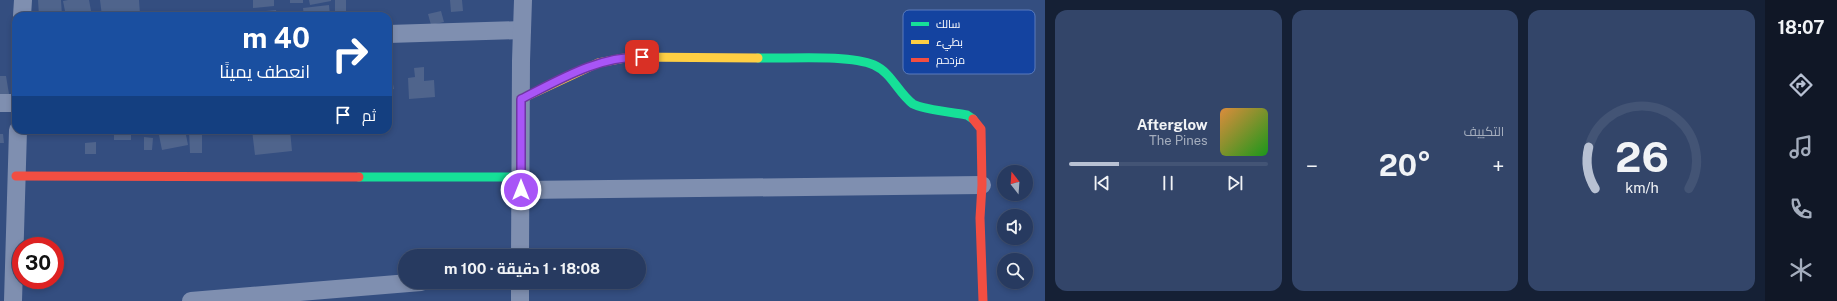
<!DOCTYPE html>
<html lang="ar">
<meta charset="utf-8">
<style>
:root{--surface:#273a60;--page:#334569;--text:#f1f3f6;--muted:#a4adbd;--line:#435475;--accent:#b8c1d3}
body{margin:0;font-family:"Public Sans",Cairo,sans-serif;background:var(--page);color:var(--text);direction:rtl;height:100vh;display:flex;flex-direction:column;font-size:15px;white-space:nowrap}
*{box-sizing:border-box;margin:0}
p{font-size:13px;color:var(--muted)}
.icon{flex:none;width:22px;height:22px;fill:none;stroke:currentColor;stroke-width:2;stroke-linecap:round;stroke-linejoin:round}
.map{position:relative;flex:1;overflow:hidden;direction:ltr}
.panel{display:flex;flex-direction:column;gap:10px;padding:10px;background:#152035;width:720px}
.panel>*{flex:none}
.hud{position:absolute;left:12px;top:12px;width:380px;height:122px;border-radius:12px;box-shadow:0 2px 6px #0003,0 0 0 1px var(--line);direction:rtl;background:#1a4fa0;color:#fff;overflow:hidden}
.needle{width:26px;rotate:343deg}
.buttons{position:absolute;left:997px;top:165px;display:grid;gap:8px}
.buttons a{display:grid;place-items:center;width:36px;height:36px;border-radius:50%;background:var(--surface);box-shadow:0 2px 6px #0003,0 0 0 1px var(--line);font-size:20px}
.speed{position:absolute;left:12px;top:237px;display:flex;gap:8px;font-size:20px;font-weight:700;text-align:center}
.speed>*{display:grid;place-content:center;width:52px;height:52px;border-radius:50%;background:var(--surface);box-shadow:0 2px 6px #0003,0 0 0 1px var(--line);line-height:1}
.speed .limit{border:6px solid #d22;background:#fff;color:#111}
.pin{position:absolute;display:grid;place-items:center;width:34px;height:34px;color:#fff;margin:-17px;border-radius:8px;box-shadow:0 2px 6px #0006}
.me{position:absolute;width:44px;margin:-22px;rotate:0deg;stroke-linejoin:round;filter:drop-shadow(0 0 3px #0008)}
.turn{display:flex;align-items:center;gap:14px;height:84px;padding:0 16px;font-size:18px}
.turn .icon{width:52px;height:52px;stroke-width:2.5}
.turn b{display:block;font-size:28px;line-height:34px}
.then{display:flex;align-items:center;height:38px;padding:0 16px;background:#0003;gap:8px;font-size:15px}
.big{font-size:30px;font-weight:700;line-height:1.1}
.panel .card{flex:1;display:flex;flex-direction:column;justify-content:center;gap:6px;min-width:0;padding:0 14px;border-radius:12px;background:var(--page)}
.panel .dial{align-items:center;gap:0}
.dial svg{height:104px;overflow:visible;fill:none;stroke:var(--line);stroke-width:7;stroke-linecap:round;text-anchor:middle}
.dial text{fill:var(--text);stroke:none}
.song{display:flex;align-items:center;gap:12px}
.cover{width:48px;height:48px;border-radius:6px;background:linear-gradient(135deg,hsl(30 70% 55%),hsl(120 70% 35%))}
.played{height:4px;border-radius:2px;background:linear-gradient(90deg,var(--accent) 25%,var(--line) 25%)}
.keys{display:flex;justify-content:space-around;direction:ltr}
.heat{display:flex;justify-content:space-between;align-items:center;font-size:22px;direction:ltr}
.panel .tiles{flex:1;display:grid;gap:10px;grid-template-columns:repeat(3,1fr)}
.trip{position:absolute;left:398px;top:249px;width:248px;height:40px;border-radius:20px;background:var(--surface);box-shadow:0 2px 6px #0003,0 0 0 1px var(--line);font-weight:700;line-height:40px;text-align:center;direction:rtl}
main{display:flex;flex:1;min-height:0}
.tab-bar{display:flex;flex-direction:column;width:72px;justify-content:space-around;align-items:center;background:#101726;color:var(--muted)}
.tab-bar .icon{width:28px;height:28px}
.tab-bar .current{color:var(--accent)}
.tab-bar b{font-size:18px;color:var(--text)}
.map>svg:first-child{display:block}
</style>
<main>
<nav class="tab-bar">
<b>18:07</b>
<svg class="icon current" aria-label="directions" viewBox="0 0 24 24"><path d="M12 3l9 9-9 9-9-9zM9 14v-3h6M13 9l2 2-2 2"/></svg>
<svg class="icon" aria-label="music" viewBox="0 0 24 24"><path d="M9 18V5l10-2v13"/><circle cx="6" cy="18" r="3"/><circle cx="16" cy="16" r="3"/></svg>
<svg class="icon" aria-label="phone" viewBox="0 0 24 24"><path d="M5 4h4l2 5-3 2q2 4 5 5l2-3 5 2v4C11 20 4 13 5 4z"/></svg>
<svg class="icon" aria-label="climate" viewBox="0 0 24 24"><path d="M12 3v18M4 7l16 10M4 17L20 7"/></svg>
</nav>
<section class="panel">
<div class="tiles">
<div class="card dial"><svg viewBox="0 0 100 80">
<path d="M14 69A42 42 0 1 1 86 69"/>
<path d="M14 69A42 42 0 0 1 9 37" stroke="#b8c1d3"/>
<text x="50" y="56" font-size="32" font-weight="700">26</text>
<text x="50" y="72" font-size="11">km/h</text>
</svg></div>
<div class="card"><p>التكييف</p>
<div class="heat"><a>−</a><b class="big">20°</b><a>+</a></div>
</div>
<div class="card">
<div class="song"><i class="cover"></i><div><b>Afterglow</b><p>The Pines</p></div></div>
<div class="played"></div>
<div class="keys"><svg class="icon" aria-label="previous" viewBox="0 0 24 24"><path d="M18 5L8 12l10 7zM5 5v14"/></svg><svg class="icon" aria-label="pause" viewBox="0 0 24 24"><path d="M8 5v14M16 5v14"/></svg><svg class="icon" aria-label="next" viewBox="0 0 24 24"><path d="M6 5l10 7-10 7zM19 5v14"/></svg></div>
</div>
</div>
</section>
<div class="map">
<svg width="1045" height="301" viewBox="0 0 1045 301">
<rect width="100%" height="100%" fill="#344e80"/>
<g fill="#4f648c">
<polygon points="38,0 61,0 62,16 39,16"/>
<polygon points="68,0 89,0 92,16 66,16 63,1"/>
<polygon points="100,0 139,0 140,15 102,16"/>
<polygon points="253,0 274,0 274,6 253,8"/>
<rect x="290" y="0" width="13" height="3"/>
<polygon points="309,0 331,0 331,1 310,5"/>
<rect x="335" y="0" width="11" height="16"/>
<polygon points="450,0 462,0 463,11 451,12"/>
<polygon points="329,5 330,16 304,16 303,8"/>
<polygon points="276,10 277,16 267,16 266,11"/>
<polygon points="181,11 182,16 171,16 171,13"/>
<polygon points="441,11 444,22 431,25 428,14"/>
<polygon points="424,67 424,81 434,80 435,97 409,99 408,78 415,77 414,68"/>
<polygon points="388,70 390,70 394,89 388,90"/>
<polygon points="0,76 6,76 9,94 0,95"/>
<rect x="114" y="130" width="17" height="10"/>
<polygon points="158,130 185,130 188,145 162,150"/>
<polygon points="189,130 202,130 202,153 190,153"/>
<polygon points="252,130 290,130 292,151 255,155"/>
<polygon points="0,134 3,134 4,143 0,143"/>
<polygon points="144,137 153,138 152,150 144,150"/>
<polygon points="96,142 96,154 85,154 85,143"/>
</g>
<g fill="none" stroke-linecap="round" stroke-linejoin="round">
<g stroke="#7f8fb0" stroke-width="18">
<polyline points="22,16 23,0"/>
<polyline points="388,34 522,30"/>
<polyline points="0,103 16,103"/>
<polyline points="521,190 982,185"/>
<polyline points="520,256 521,61 523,0"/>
<polyline points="13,301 18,130"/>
<polyline points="191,301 421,282"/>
<polyline points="520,301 520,282"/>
</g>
<g stroke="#16e098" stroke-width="9">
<path d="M758 58C788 59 848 54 874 65 892 73 898 93 913 104 921 109 956 113 967 115L973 119"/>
<polyline points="359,177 521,177"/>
</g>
<polyline stroke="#ffcf43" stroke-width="9" points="521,99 598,63 630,57 758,58"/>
<g stroke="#f24e42" stroke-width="9">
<polyline points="973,119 981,129 982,185 980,218 983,301"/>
<polyline points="16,176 359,177"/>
</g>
</g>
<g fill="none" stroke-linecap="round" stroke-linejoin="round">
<defs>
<path id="route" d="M521 190V99C559 80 598 56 642 57"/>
</defs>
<use href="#route" stroke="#6d37a1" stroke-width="10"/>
<use href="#route" stroke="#a855f7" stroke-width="7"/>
</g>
<rect x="903" y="10" width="132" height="64" rx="6" fill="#1443a0" stroke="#5a7bbc" stroke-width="1"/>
<rect x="911" y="22" width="18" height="4" fill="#16e098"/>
<rect x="911" y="40" width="18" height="4" fill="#ffcf43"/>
<rect x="911" y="58" width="18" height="4" fill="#f24e42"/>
<g font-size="11" fill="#fff">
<text x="936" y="28">سالك</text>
<text x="936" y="46">بطيء</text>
<text x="936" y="64">مزدحم</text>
</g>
</svg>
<div class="buttons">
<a><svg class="needle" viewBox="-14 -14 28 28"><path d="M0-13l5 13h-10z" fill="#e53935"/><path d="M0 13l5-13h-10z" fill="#a4adbd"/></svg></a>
<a><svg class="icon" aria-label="sound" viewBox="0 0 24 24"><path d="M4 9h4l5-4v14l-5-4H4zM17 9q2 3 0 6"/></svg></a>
<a><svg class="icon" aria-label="search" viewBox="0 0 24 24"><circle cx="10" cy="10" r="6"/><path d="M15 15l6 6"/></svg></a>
</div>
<div class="speed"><div class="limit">30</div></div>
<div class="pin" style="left:642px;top:57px;background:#d93025"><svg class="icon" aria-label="arrive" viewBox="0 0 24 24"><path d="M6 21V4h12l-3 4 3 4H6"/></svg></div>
<svg class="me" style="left:521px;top:190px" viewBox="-20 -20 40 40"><circle r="17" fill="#a855f7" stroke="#fff" stroke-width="3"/><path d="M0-11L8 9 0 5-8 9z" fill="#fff"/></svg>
<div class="trip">18:08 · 1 دقيقة · 100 m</div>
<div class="hud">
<div class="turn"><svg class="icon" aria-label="right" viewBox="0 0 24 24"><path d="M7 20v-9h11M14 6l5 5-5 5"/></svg><div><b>40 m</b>انعطف يمينًا</div></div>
<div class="then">ثم<svg class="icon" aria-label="arrive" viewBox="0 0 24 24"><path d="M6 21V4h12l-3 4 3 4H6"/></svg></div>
</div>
</div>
</main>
